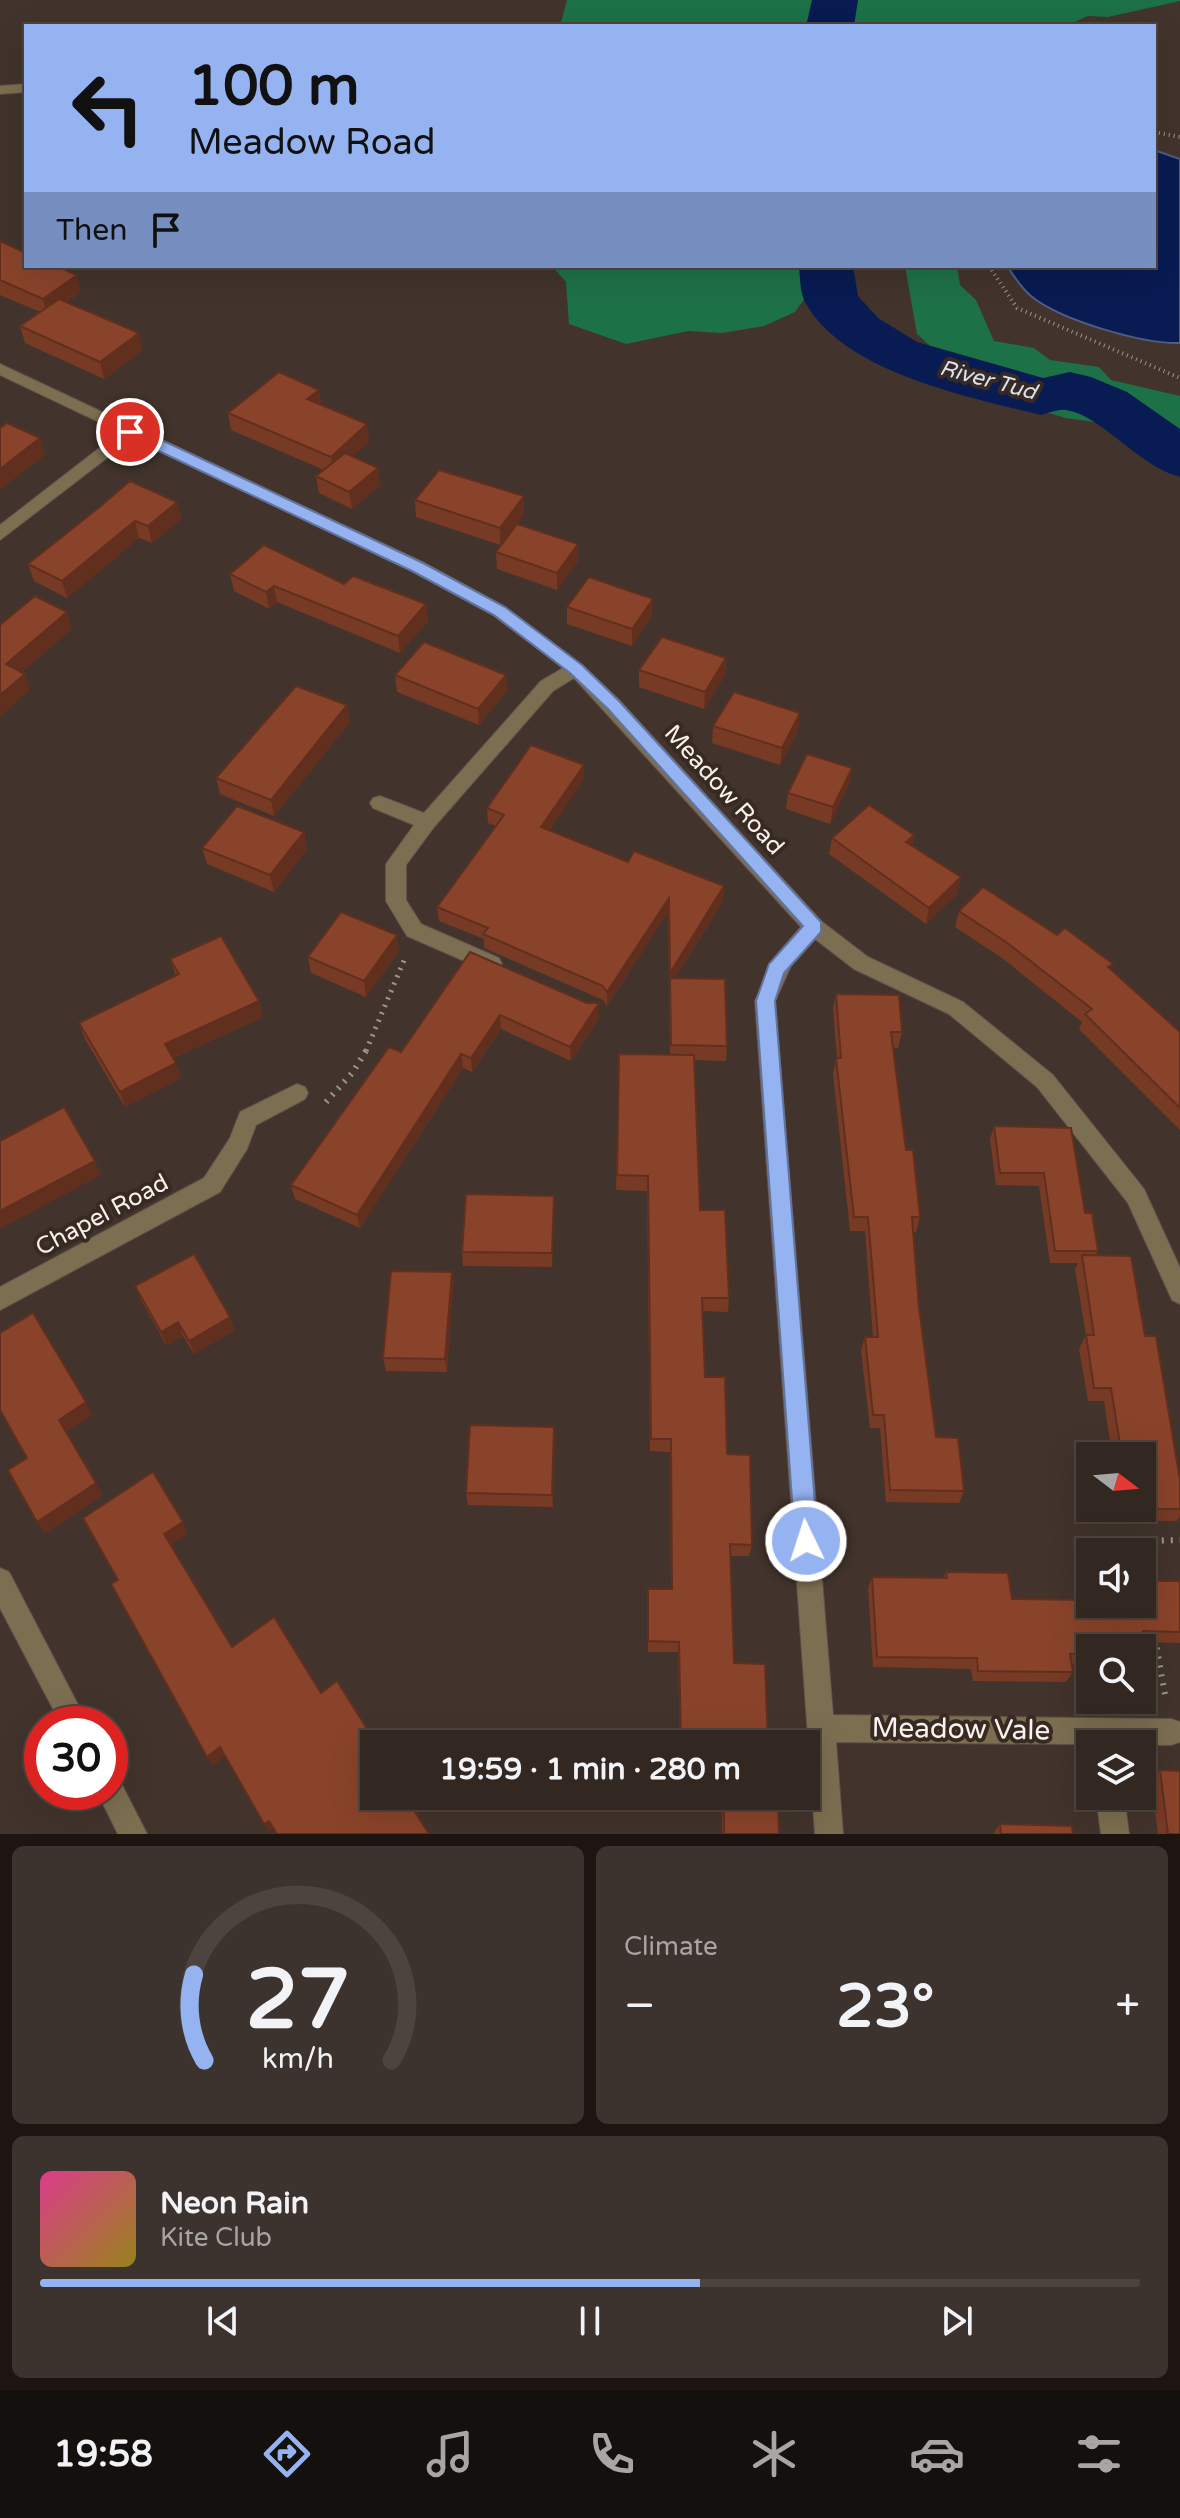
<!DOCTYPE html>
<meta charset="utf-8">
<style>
:root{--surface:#322721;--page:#3d332e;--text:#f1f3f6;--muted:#a8a5a5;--line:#4d443f;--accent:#95b2f1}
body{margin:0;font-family:"Varela Round",sans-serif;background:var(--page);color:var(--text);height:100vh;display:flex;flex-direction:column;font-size:30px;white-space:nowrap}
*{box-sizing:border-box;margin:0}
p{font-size:26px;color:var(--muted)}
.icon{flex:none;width:44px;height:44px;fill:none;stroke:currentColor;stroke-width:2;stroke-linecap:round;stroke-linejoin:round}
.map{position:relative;height:1834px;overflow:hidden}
.side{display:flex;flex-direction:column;gap:12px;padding:12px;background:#1c1512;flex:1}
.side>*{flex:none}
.hud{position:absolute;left:24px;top:24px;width:1132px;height:244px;border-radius:0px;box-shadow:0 8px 32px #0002,0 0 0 2px var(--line);background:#95b2f1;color:#111;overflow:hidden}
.needle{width:52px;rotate:106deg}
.buttons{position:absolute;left:1076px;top:1442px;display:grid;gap:16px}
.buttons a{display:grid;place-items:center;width:80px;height:80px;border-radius:0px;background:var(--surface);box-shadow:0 8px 32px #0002,0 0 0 2px var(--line);font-size:40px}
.speed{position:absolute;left:24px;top:1706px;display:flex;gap:16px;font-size:40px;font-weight:700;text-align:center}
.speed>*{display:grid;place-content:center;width:104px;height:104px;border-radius:50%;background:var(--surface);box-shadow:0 8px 32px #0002,0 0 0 2px var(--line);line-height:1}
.speed .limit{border:12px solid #d22;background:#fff;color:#111}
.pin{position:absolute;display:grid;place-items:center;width:68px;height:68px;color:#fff;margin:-34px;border:4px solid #fff;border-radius:50%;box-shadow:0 2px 8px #0007}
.me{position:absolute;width:88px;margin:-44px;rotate:356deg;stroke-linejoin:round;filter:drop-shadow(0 0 6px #0008)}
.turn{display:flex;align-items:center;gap:28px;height:168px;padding:0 32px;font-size:36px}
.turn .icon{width:104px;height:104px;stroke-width:2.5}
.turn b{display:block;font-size:56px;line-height:68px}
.then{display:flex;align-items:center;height:76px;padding:0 32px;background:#0003;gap:16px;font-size:30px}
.big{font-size:60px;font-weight:800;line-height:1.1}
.side .card{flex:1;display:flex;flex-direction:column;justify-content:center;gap:12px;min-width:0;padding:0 28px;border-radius:12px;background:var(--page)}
.side .dial{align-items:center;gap:0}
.dial svg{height:208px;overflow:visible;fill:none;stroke:var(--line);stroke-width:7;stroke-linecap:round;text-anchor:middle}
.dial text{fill:var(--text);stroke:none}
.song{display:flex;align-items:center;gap:24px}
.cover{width:96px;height:96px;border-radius:12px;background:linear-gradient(135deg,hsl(330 70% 55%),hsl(50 70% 35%))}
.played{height:8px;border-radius:4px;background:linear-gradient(90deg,var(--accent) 60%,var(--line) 60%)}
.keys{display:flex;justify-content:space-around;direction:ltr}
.heat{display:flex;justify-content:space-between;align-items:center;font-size:44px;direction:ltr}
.side .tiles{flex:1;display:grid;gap:12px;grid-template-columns:1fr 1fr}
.card:last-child{grid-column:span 2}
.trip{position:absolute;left:360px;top:1730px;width:460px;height:80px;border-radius:0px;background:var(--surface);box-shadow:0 8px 32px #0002,0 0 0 2px var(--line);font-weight:800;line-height:80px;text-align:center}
.tab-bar{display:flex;height:128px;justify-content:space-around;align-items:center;background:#14100d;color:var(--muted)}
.tab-bar .icon{width:56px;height:56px}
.tab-bar .selected{color:var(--accent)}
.tab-bar b{font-size:36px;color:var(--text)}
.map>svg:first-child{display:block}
</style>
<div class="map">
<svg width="1180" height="1834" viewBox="0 0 1180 1834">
<rect width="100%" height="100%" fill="#42342c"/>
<g fill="#1d7147">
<polygon points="567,0 1180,0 1180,1 1108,17 1088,16 1065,26 560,26"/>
<polygon points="552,266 828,266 795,312 764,326 722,333 688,331 626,344 569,324 566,282"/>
<polygon points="905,266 957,266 960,285 976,300 994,341 1034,348 1050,360 1099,367 1111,380 1180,396 1180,446 1158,431 1066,418 1017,404 990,401 917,334"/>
</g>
<path fill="#081b52" stroke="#515c80" stroke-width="2" d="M1154 150 1180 159V343C1142 344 1060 320 1031 296 1021 288 1014 276 1007 266H1154Z"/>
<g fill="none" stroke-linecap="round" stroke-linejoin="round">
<g fill="#081b52" fill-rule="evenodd">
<polygon points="812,0 858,0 854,26 806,26"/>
<path d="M799 266H853L858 296 878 318 917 342 1043 378 1070 372 1091 377 1127 392 1180 429V477C1138 466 1101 415 1066 410 1059 409 1048 413 1041 415 968 397 843 372 805 302 800 292 800 277 799 266Z"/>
</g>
<defs>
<g id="minor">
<polygon points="26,84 26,92 0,94 0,86"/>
<polygon points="0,364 424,563 505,607 582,665 619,700 821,921 868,957 963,1002 1053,1075 1144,1189 1180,1268 1180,1304 1172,1300 1128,1203 1037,1087 949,1014 854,969 815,939 791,966 775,1001 833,1715 1171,1719 1180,1722 1180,1742 1171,1745 836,1742 843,1834 815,1834 755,1001 777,955 801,927 574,678 553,691 434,827 406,865 406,900 421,924 499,958 502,964 499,970 485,970 407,936 386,901 386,864 414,825 373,808 370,803 373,798 380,796 424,813 541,681 563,668 493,615 412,571 133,438 0,540 0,525 120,432 0,375"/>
<polygon points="297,1084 305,1087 308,1093 305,1099 256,1125 247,1149 220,1192 0,1310 0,1287 204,1178 230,1138 240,1112"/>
<polygon points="0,1568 9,1572 88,1724 61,1724 0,1608"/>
<polygon points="110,1777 120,1781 147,1834 118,1834 97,1792 110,1792"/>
<polygon points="1096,1796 1124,1796 1129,1834 1101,1834"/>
</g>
</defs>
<use href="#minor" stroke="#60524b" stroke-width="2"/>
<g stroke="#9f938d" stroke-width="4" stroke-dasharray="1 4" stroke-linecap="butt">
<polyline points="1154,132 1180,137"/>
<polyline points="989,266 1017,308 1180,378"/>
</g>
<polyline stroke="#9f938d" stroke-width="5" stroke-dasharray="2 6" stroke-linecap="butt" points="366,1051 405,958"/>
<g stroke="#9f938d" stroke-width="6" stroke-dasharray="2 7" stroke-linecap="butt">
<polyline points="326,1102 353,1072 367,1049"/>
<polyline points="1139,1552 1137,1541 1180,1540"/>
<polyline points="1142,1567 1145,1586"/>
<polyline points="1155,1639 1166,1700"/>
</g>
<use href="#minor" fill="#7c6e50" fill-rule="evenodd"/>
</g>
<g fill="#773a25">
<polygon points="0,241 81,292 67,302 143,350 104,379 25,343 20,326 40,312 0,295"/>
<polygon points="319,390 321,404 367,424 369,441 352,456 378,468 380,485 352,509 319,493 316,476 324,470 231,430 228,413"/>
<polygon points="415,500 524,514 500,545 416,517"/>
<polygon points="177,502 181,519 152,543 139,538 67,598 34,581 28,564"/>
<polygon points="496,552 578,561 557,590 497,569"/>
<polygon points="230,574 344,584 426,604 428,621 400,653 277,602 269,609 234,591"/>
<polygon points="567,607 652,615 632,646 567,624"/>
<polygon points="726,658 725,675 704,709 639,687 639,670"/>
<polygon points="395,675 506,675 507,691 479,725 397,692"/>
<polygon points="347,705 350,722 274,816 220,794 216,778"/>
<polygon points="713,726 798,730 780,765 712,743"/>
<polygon points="584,765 584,779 549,831 628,862 724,886 723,901 675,978 727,1046 726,1061 694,1060 700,1210 729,1298 728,1312 703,1311 705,1377 752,1545 749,1556 730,1556 734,1663 768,1744 680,1744 678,1652 648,1652 648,1589 671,1589 670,1452 650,1451 647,1191 616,1190 619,1054 670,1054 668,912 607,1006 603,1000 484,948 484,939 439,921 437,907 496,826 488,823 487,808"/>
<polygon points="849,784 830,824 786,809 788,793"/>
<polygon points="304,832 307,849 274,892 207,864 202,848"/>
<polygon points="914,835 912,846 961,877 957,894 926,924 829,854 832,838"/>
<polygon points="959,911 1110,969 1180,1032 1180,1130 1079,1029 1082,1022 1002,958 955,927"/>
<polygon points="399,951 366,997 311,973 308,957"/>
<polygon points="470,952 587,1003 599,1003 599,1018 571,1061 501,1029 472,1072 463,1068 360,1228 295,1199 291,1185 401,1052"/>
<polygon points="170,959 259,1001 263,1017 173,1058 181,1078 125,1107 85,1039 79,1023 176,976"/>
<polygon points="836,994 902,1032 898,1048 893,1048 906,1150 920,1217 916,1232 913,1232 919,1308 936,1437 964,1491 959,1503 886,1502 880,1428 870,1428 861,1350 865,1337 873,1337 865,1231 850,1231 833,1074 836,1058 837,1058 833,1009"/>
<polygon points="994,1126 1085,1213 1098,1251 1096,1255 1145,1336 1180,1480 1180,1516 1177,1521 1123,1520 1121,1508 1142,1508 1142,1456 1112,1456 1104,1401 1088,1401 1079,1349 1086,1335 1075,1269 1078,1263 1050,1263 1039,1186 996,1185 990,1139"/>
<polygon points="554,1210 552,1267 463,1266 462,1252"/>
<polygon points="452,1272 453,1286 447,1372 386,1371 383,1358"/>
<polygon points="135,1286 235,1330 194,1354 183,1336 166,1345 141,1300"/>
<polygon points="554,1427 553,1507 468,1505 466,1493"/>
<polygon points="946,1572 1012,1599 1076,1600 1075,1591 1082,1580 1180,1581 1180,1643 1145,1642 1147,1655 1142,1662 1142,1648 1090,1648 1090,1664 1072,1664 1073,1672 1066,1682 973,1681 971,1669 873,1667 868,1588 872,1577 943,1578"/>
<polygon points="1160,1770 1180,1834 1158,1834 1151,1779"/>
<polygon points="722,1796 770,1796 779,1834 722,1834"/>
<polygon points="1000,1824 1073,1834 994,1834 994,1832"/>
</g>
<g fill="#612f1e">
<polygon points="77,275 81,292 47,316 43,299"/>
<polygon points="139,333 143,350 104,379 100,362"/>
<polygon points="319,390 321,407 307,399"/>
<polygon points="367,424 369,441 333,474 331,457"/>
<polygon points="40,438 45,455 0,490 0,469"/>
<polygon points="378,468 380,485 352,509 349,492"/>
<polygon points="524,496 524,514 500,545 500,528"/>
<polygon points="177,502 181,519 152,543 148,526"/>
<polygon points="135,521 139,538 67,598 62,581"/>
<polygon points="578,544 578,561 557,590 557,573"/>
<polygon points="274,586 277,602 269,609 266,592"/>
<polygon points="653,599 652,615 632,646 632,629"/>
<polygon points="426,604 428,621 400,653 398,636"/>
<polygon points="67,612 72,629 12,681 6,664"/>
<polygon points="726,658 725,675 704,709 705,692"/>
<polygon points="25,674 30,690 0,717 0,695"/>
<polygon points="506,675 507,691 479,725 478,709"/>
<polygon points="347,705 350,722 274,816 271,800"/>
<polygon points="800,713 798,730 780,765 782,748"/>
<polygon points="584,765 584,779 542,842 541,827"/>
<polygon points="852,768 849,784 830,824 833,807"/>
<polygon points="304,832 307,849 274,892 270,875"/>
<polygon points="914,835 911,851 906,842"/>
<polygon points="961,877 957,894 926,924 929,908"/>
<polygon points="724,886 723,901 669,987 670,973"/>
<polygon points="669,898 668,912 607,1006 607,992"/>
<polygon points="397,935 399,951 366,997 364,981"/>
<polygon points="259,1001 263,1017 170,1059 165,1044"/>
<polygon points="599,1003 599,1018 571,1061 570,1047"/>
<polygon points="500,1015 501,1029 472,1072 471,1058"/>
<polygon points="461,1054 463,1068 360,1228 357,1215"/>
<polygon points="176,1063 181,1078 125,1107 120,1092"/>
<polygon points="95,1161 101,1175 0,1229 0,1211"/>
<polygon points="452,1272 453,1286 447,1372 445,1359"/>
<polygon points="230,1317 235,1330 194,1354 189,1341"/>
<polygon points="178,1322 183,1336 166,1345 161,1332"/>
<polygon points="86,1402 93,1415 66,1432 59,1420"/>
<polygon points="554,1427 555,1440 553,1507 552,1495"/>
<polygon points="96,1483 103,1495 45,1534 37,1522"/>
<polygon points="183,1522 188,1533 170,1546 164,1534"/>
<polygon points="220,1747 225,1756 213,1766 207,1757"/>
<polygon points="269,1821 274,1829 269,1832 264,1824"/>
</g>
<g fill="#8a432b" stroke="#612f1e" stroke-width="2">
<polygon points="0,241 26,253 26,266 56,266 77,275 43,299 0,280"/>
<polygon points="59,299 139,333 100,362 20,326"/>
<polygon points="279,372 319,390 307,399 367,424 331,457 228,413"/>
<polygon points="7,423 40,438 0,469 0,428"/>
<polygon points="345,453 378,468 349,492 316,476"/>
<polygon points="439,470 524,496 500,528 415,500"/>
<polygon points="130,481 177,502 148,526 135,521 62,581 28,564 102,505"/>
<polygon points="517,524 578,544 557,573 496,552"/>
<polygon points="264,545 344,584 353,576 426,604 398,636 274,586 266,592 230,574"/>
<polygon points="589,577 653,599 632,629 567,607"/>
<polygon points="35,596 67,612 6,664 25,674 0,695 0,625"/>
<polygon points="662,637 726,658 705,692 639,670"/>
<polygon points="424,642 506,675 478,709 395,675"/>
<polygon points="296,686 347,705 271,800 216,778"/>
<polygon points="734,692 800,713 782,748 713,726"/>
<polygon points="531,745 584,765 541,827 628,862 634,851 724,886 670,973 669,898 607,992 603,986 483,934 488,928 437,907 504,815 487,808"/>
<polygon points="807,754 852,768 833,807 788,793"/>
<polygon points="869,805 914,835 906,842 961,877 929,908 832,838"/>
<polygon points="237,806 304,832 270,875 202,848"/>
<polygon points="983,887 1057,935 1065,928 1113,964 1108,967 1180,1032 1180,1108 1085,1014 1092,1009 1006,942 959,911"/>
<polygon points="341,912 397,935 364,981 308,957"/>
<polygon points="221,936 259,1001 165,1044 176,1063 120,1092 79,1023 179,974 170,959"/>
<polygon points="470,952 587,1003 599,1003 570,1047 500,1015 471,1058 461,1054 357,1215 291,1185 389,1047 401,1052"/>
<polygon points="670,978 725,979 727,1046 671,1045"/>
<polygon points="836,994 899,995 902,1032 891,1032 906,1150 913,1150 920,1217 912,1217 919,1308 936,1437 958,1438 964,1491 890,1490 884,1415 873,1415 865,1337 878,1337 868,1217 854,1217 836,1058 841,1058"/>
<polygon points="619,1054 694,1055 700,1210 725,1210 729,1298 702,1298 705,1377 725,1377 727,1454 750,1455 752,1545 730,1544 734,1663 765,1664 768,1744 681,1744 679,1642 648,1641 648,1589 672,1589 671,1439 651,1439 648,1176 617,1175"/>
<polygon points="64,1107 95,1161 0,1211 0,1141"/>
<polygon points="994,1126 1071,1128 1085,1213 1092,1213 1098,1251 1055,1251 1044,1173 1000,1173"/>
<polygon points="466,1194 554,1196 552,1253 462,1252"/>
<polygon points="194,1254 230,1317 189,1341 178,1322 161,1332 135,1286"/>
<polygon points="1082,1255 1131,1256 1145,1336 1156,1336 1180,1480 1180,1509 1130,1509 1142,1508 1142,1456 1122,1456 1111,1388 1094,1388 1086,1335 1094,1335"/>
<polygon points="391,1271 452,1272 445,1359 383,1358"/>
<polygon points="33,1313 86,1402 59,1420 96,1483 37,1522 8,1470 27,1458 0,1410 0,1333"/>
<polygon points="470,1425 554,1427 552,1495 466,1493"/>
<polygon points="153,1472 183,1522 164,1534 232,1647 274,1617 321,1693 337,1681 374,1740 371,1743 374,1747 374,1796 405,1796 429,1834 277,1834 269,1821 264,1824 220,1747 207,1757 111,1584 118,1580 83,1518"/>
<polygon points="946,1572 1008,1573 1012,1599 1085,1600 1082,1580 1090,1580 1090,1604 1142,1604 1142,1581 1180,1581 1180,1632 1143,1631 1147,1655 1142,1655 1142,1648 1090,1648 1090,1654 1070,1654 1073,1672 978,1671 977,1658 877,1657 872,1577 947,1578"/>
<polygon points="1160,1770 1180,1771 1180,1834 1168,1834"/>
<polygon points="724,1796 770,1796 770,1800 778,1800 779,1834 724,1834"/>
<polygon points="1000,1824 1072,1826 1073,1834 1001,1834"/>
</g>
<polygon fill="#95b2f1" stroke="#61749d" stroke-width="2" points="125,428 136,428 423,563 505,607 582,665 619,701 821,922 821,932 784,973 775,1001 818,1541 814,1549 806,1552 798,1549 795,1541 756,1001 769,964 803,926 608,709 570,673 494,615 412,571 125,435"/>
<g text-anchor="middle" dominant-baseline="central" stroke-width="8" stroke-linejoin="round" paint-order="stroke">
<g font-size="22" font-style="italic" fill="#d9e2f4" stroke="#372a22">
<text transform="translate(988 380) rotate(15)">River Tud</text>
</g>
<g font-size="24" fill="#fbf2ed" stroke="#372a22">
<text transform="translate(724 790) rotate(48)">Meadow Road</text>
<text transform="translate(102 1215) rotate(-28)">Chapel Road</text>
</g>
<g font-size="28" fill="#fbf2ed" stroke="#372a22">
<text transform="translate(961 1729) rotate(1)">Meadow Vale</text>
</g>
</g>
</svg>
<div class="buttons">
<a><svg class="needle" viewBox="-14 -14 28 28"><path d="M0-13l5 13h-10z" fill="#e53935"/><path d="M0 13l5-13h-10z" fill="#a8a5a5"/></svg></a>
<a><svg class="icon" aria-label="sound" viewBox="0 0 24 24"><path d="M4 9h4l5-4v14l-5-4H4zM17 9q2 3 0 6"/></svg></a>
<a><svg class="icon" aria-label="search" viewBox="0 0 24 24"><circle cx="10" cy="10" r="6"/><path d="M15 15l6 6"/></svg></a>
<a><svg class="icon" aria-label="layers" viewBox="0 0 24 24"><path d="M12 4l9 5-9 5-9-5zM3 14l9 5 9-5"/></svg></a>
</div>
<div class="speed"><div class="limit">30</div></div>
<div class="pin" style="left:130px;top:432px;background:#d93025"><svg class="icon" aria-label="arrive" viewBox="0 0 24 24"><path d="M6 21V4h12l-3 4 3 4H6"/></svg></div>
<svg class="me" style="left:806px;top:1541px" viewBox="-20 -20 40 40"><circle r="17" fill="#95b2f1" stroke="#fff" stroke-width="3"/><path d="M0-11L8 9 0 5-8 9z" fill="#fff"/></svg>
<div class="trip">19:59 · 1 min · 280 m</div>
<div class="hud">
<div class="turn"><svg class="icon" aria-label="left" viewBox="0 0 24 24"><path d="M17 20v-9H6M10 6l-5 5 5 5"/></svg><div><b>100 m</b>Meadow Road</div></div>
<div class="then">Then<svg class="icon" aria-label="arrive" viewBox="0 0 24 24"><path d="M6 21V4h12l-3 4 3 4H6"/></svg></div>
</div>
</div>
<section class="side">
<div class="tiles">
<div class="card dial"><svg viewBox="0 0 100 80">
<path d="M14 69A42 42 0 1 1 86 69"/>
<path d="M14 69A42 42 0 0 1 10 36" stroke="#95b2f1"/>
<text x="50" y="56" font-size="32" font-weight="700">27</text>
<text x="50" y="72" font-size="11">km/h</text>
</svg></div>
<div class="card"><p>Climate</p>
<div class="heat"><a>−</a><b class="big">23°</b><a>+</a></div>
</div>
<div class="card">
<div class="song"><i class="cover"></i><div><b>Neon Rain</b><p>Kite Club</p></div></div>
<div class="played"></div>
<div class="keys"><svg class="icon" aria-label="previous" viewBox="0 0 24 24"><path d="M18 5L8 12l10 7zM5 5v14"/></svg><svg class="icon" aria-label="pause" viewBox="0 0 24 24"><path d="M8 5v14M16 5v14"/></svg><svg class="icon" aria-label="next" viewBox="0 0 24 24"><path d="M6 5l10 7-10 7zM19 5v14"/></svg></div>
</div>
</div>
</section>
<nav class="tab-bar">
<b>19:58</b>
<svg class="icon selected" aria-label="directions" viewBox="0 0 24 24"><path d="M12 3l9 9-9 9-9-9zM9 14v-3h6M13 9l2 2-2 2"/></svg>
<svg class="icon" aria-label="music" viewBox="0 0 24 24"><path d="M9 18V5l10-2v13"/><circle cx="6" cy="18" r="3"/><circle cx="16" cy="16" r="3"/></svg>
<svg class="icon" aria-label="phone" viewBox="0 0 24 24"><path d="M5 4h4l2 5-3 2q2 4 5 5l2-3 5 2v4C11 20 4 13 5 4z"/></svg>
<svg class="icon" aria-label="climate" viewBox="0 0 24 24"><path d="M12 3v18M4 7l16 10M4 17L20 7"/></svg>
<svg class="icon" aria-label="car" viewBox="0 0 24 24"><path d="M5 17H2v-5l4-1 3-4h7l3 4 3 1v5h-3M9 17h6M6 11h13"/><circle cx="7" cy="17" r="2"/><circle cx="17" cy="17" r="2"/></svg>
<svg class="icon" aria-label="filters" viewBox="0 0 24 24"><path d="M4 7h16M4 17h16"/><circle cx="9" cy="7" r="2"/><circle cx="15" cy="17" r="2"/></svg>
</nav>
